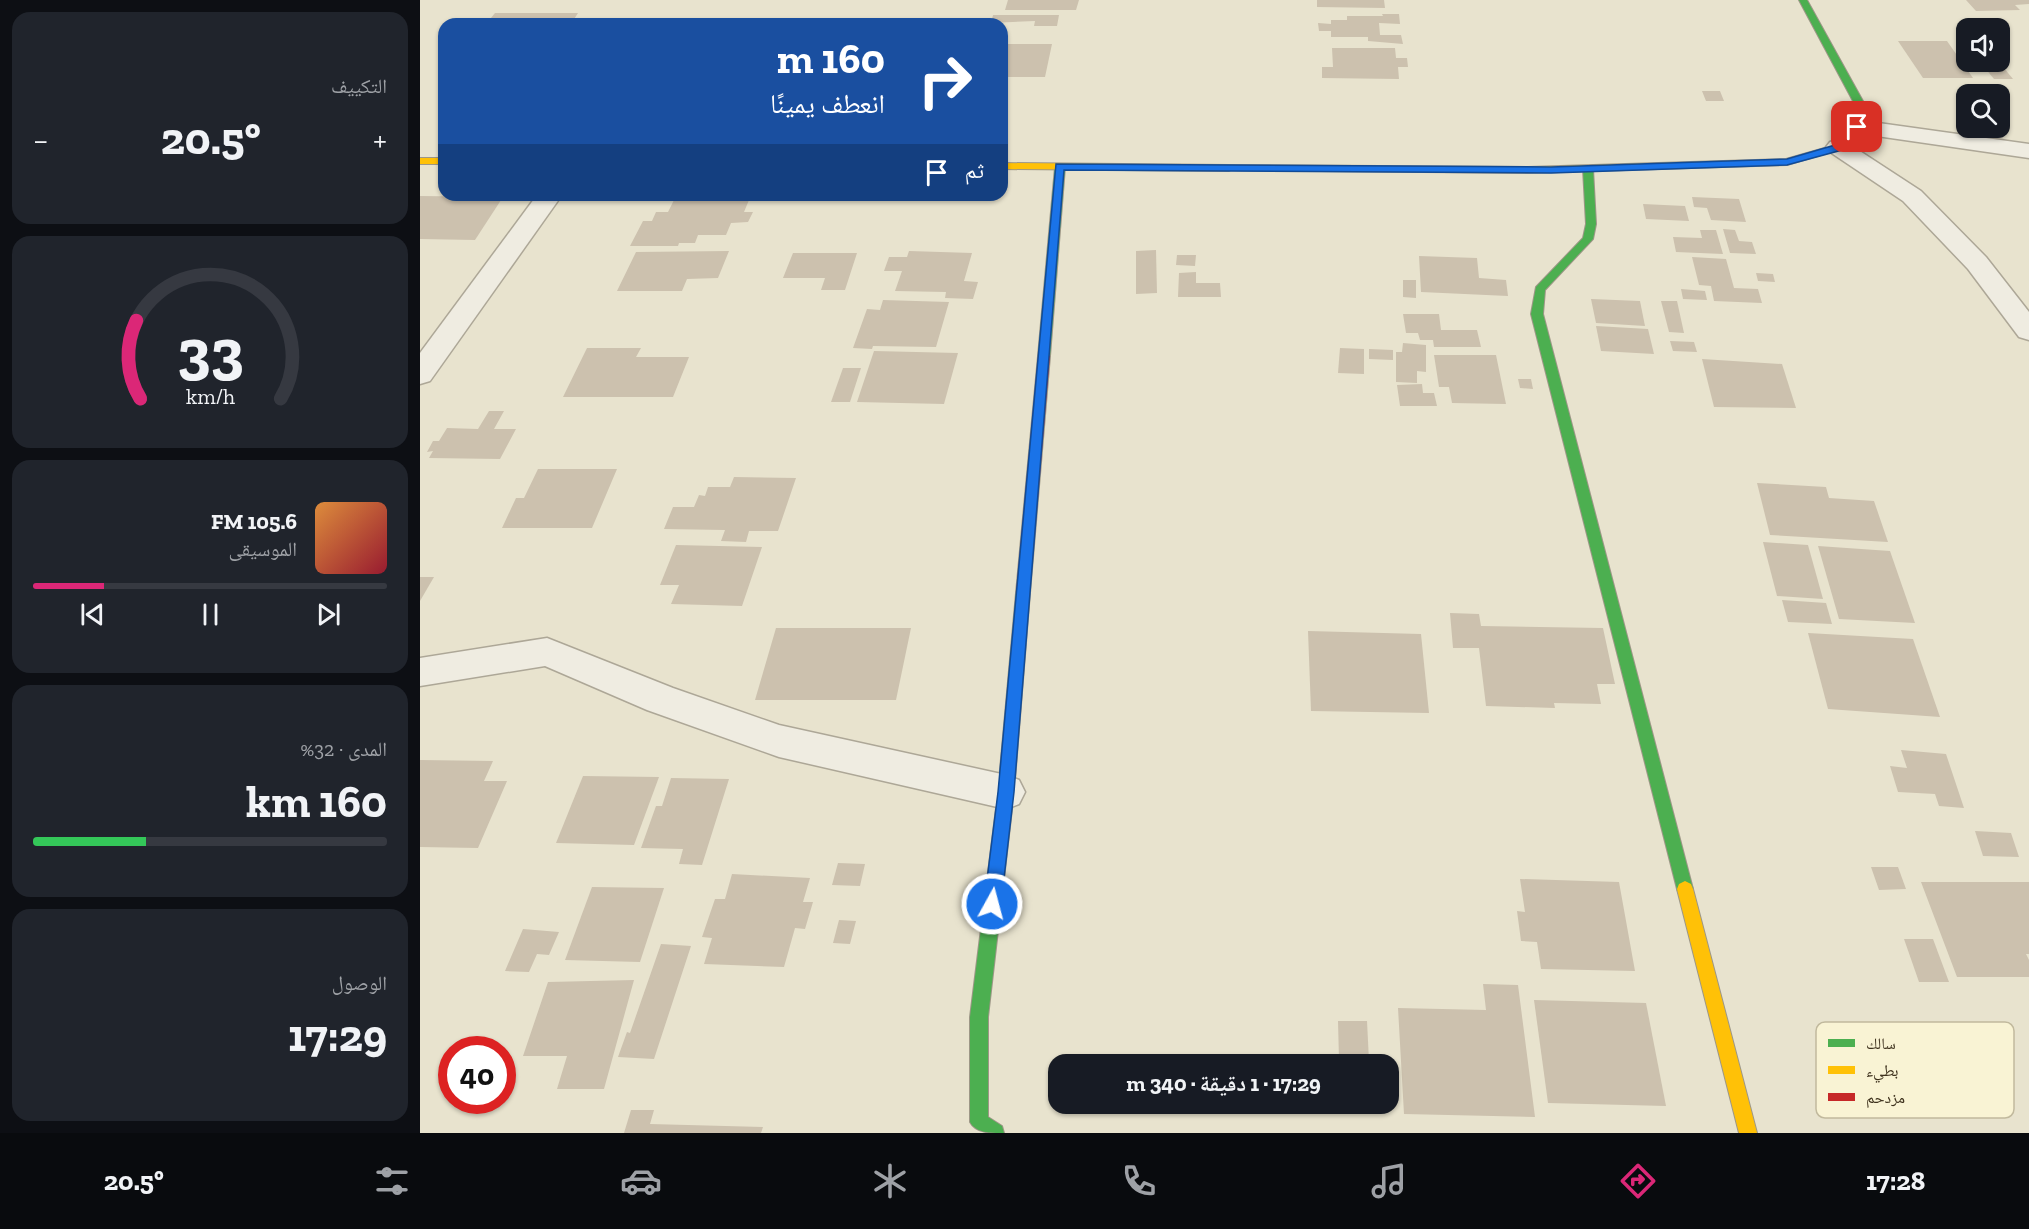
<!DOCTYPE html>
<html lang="ar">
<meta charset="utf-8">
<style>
:root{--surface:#171b24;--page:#20242c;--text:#f1f3f6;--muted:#9ea1a6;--line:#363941;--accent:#db2777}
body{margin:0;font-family:"Zilla Slab","Noto Naskh Arabic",serif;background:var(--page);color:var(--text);direction:rtl;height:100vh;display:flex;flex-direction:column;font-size:22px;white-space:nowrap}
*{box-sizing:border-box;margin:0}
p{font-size:20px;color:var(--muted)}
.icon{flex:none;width:33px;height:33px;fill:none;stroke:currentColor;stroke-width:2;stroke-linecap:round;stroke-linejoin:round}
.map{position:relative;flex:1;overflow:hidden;direction:ltr}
.sheet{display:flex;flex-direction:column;gap:12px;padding:12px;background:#0d0f14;width:420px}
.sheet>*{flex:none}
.banner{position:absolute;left:18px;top:18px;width:570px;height:183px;border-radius:18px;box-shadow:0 2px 4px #0004;direction:rtl;background:#1a4fa0;color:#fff;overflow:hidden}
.buttons{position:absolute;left:1536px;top:18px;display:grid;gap:12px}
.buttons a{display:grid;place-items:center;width:54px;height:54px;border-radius:12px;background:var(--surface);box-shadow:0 2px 4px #0004;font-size:30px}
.speed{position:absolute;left:18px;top:1036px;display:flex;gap:12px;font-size:30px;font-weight:700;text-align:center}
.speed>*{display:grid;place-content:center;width:78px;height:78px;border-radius:50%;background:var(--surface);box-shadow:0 2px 4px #0004;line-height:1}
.speed .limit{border:9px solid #d22;background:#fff;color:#111}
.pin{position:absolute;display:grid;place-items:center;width:51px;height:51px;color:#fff;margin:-26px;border-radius:12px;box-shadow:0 3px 9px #0006}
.me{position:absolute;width:66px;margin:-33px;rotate:7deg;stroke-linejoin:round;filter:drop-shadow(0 0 4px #0008)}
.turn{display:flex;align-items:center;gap:21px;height:126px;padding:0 24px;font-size:27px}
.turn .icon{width:78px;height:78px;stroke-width:2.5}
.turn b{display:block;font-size:42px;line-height:51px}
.then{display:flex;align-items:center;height:57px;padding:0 24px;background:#0003;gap:12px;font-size:22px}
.big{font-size:45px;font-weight:700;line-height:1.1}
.sheet .tile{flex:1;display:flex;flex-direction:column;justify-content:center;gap:9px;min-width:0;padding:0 21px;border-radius:18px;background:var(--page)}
.sheet .dial{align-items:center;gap:0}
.dial svg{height:156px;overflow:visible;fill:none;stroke:var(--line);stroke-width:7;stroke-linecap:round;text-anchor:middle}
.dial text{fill:var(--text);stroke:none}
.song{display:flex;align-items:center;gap:18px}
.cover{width:72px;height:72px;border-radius:9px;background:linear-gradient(135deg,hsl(30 70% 55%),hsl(350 70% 35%))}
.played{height:6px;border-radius:3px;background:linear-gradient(90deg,var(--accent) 20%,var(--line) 20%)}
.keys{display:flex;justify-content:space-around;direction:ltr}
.heat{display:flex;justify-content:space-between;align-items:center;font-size:33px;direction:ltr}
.charge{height:9px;border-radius:4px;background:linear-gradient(90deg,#34c759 32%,var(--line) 0)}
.trip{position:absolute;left:628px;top:1054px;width:351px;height:60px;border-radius:18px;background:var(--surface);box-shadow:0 2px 4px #0004;font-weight:700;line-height:60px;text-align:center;direction:rtl}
.dock{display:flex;height:96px;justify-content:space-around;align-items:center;background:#090b0e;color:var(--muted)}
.dock .icon{width:42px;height:42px}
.dock .on{color:var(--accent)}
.dock b{font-size:27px;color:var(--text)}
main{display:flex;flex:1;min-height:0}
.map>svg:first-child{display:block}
</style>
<main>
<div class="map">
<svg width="1609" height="1133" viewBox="0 0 1609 1133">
<rect width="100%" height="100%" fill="#e8e3ce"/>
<g fill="#ccc1ae">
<polygon points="588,0 659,0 656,10 585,10"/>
<polygon points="897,0 964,0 965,8 897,7"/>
<polygon points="1546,0 1609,0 1609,4 1595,5 1600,10 1556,11"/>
<polygon points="75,13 158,13 151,24 66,24"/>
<polygon points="962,14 979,14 980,24 959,23 960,35 981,35 983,44 948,41 948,37 911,37 911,31 899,31 898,23 911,24 911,20 927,20 927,16 963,16"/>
<polygon points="573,15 639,15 637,26 614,26 615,21 571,23"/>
<polygon points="1478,41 1527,41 1553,78 1503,78"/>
<polygon points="582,44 632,44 625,77 582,77"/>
<polygon points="912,48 975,48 976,58 987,58 988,67 978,67 979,79 902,78 902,67 913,67"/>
<polygon points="1560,62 1579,62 1593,79 1574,79"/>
<polygon points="1282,91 1300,91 1304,101 1286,101"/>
<polygon points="0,196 83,197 55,240 0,239"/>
<polygon points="1272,197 1319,199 1326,222 1291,220 1287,208 1274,207"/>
<polygon points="254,200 329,200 324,212 333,212 328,222 311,223 306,235 278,235 275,243 259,243 258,246 210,246 223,221 232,221 236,212 248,212"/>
<polygon points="1223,204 1265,206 1269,221 1226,219"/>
<polygon points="1303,229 1315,230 1319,241 1332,242 1336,254 1310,253"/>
<polygon points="1280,230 1296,230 1303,254 1256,252 1253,237 1282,238"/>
<polygon points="736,250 737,293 716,294 716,251"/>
<polygon points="309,251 298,278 267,279 262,291 197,291 216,252"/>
<polygon points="489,251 552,253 544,281 558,282 553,299 525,298 526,292 475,291 482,271 464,271 469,257 487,257"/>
<polygon points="373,253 437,253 425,290 401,290 405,278 363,278"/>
<polygon points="757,255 776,255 775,266 756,265"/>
<polygon points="999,256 1057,258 1059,278 1086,280 1088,296 1001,292"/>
<polygon points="1272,257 1306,259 1314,288 1338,289 1342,303 1294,301 1291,286 1279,285"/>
<polygon points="776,272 776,283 800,283 801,297 758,297 759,273"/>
<polygon points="1336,273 1353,274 1355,282 1338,281"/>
<polygon points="983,280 996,280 996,298 983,297"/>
<polygon points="1261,289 1285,291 1287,300 1263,299"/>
<polygon points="1171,299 1220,301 1225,326 1176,323"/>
<polygon points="463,300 529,302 516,347 453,346 452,349 433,348 447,309 460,310"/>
<polygon points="1241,301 1257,301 1264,333 1249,332"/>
<polygon points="983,314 1019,314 1021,330 1057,330 1061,347 1014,347 1013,340 1000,340 998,333 986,333"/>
<polygon points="1176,326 1228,329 1234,354 1181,351"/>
<polygon points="1250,341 1274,342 1277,352 1253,351"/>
<polygon points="983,343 1006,345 1006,372 997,371 997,383 976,382 976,352 982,352"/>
<polygon points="167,348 221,348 216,357 269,357 253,397 143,397"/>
<polygon points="920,348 944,349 944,374 918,373"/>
<polygon points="949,349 973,350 973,360 949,359"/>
<polygon points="454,351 538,353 524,404 437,402"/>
<polygon points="1014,355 1076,355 1086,404 1032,403 1029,387 1019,387"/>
<polygon points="1282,359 1362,364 1376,408 1294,407"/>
<polygon points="423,368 441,368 430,402 411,402"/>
<polygon points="1098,379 1111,379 1113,389 1100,388"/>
<polygon points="1002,384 1003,393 1014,393 1017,406 980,406 977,385"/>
<polygon points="69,411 84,411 74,429 96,429 80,459 9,458 13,451 7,452 13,441 19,441 27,428 58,429"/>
<polygon points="118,469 197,469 172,528 82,528 96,498 104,498"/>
<polygon points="314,477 376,478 358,531 329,531 326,542 301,541 305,530 244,529 253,507 274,507 279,495 285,496 288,487 310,487"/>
<polygon points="1337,483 1406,487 1409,498 1454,501 1468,542 1350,535"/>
<polygon points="1343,542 1388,545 1403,599 1357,596"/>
<polygon points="256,545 342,547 322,606 251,604 259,585 240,585"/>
<polygon points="1398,546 1470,551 1495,623 1419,619"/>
<polygon points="0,577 14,577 0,601"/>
<polygon points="1362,600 1406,603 1412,624 1368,622"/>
<polygon points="1030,613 1059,614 1061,626 1183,628 1195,684 1177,684 1181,704 1134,703 1135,708 1066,706 1059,648 1033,648"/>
<polygon points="356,628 491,628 476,700 335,700"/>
<polygon points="888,631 1001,634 1009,713 891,711"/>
<polygon points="1388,633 1493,639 1520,717 1408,709"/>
<polygon points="1481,750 1526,754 1544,808 1519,806 1515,794 1478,792 1470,766 1487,768"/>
<polygon points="0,760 73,761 64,781 87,781 58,848 0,847"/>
<polygon points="163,776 239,777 214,845 136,843"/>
<polygon points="251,778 309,779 282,865 259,864 263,849 221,848 236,806 242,806"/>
<polygon points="1555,831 1591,833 1599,857 1563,856"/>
<polygon points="418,863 445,864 440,886 412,885"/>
<polygon points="1451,867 1478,867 1486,889 1459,890"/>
<polygon points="312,874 390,878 383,902 393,902 385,929 375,928 364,967 284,964 292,938 282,937 295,899 305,899"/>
<polygon points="1100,879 1199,882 1215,971 1121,969 1117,942 1101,941 1097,911 1105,912"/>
<polygon points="1501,882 1609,882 1609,954 1606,954 1609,960 1609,977 1537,977"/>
<polygon points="172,887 244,888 220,962 145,960"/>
<polygon points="419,920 436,921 430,944 413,943"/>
<polygon points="103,929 139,932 129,955 117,954 109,972 85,971"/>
<polygon points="1484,939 1513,939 1529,982 1499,982"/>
<polygon points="241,944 271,946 234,1059 198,1057 207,1032 210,1033"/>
<polygon points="214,980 184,1089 137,1089 147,1056 103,1056 128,982"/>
<polygon points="1063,984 1098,985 1115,1117 984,1114 978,1008 1066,1010"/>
<polygon points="1114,1000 1226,1003 1246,1106 1128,1103"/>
<polygon points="918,1021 947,1021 949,1061 919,1060"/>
<polygon points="211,1110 234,1110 230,1124 343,1127 341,1133 204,1133"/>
</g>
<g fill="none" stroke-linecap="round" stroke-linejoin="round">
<defs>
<g id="street">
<polygon points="1437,120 1609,144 1609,158 1429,132 1425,127 1429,122"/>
<polygon points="1418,140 1426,142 1501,191 1566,257 1609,312 1609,340 1599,337 1548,269 1483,201 1410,152 1406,147 1410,142"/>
<polygon points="117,195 142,195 10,381 0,384 0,353"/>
<polygon points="127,638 253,688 359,725 586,775 599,780 605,792 599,804 586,809 359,757 227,710 125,666 0,686 0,658"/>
</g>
<g id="fast">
<polygon points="1379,0 1387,0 1444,103 1442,127 1438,131 1430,129 1434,103"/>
<polygon points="640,164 645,167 630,356 624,360 618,356 635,167"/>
<polygon points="1168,166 1173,169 1176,224 1173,239 1125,290 1123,314 1273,889 1271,894 1265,897 1259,894 1257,889 1111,314 1116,287 1163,238 1166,224 1163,169"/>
<path d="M603 588 608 589 610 593 594 792 568 1017V1117L582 1126 584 1133C570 1133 556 1133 550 1122V1017L578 792 596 593 598 589Z"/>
</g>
<g id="slow">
<polygon points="1432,127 1440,129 1421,149 1367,165 1108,173 1103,170 1108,167 1366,159 1415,145"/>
<rect x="0" y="158" width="24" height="6"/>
<polygon points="582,163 809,165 814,168 809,171 582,169"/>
<polygon points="1265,881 1271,884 1273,889 1337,1133 1319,1133 1257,889 1259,884"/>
</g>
<g id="jam">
<polygon points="809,165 1108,167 1113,170 1108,173 805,170 805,166"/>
<polygon points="624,352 630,356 610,593 608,597 598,597 596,593 618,356"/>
</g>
</defs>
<use href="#street" stroke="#ada797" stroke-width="3"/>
<use href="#fast" stroke="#9d9787" stroke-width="2"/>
<use href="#slow" stroke="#9d9787" stroke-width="2"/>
<use href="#jam" stroke="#9d9787" stroke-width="2"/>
<use href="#street" fill="#efece1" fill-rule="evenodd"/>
<use href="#fast" fill="#4caf50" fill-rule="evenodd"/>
<use href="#slow" fill="#ffc107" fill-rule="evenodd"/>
<use href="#jam" fill="#c62828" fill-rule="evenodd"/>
</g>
<polygon fill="#1a73e8" stroke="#114b97" stroke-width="1.5" points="1434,125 1442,127 1422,150 1367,165 1131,173 644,170 594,792 581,904 578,910 572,912 566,910 564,904 578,792 636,164 1131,167 1367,159 1415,145"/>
<rect x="1396" y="1022" width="198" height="96" rx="9" fill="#f9f3d4" stroke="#c1b99d" stroke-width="1.5"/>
<rect x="1408" y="1039" width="27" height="8" fill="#4caf50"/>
<rect x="1408" y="1066" width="27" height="8" fill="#ffc107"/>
<rect x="1408" y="1093" width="27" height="8" fill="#c62828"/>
<g font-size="16" fill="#3e311d">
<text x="1446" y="1049">سالك</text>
<text x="1446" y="1076">بطيء</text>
<text x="1446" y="1103">مزدحم</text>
</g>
</svg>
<div class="buttons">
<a><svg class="icon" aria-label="sound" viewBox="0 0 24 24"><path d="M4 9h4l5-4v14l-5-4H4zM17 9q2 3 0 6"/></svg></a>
<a><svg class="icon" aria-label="search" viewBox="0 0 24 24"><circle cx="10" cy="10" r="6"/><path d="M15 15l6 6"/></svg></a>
</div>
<div class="speed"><div class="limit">40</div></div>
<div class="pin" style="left:1437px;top:127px;background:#d93025"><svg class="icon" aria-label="arrive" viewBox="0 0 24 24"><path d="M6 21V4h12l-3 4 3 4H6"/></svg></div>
<svg class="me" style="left:572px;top:904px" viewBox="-20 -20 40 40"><circle r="17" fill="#1a73e8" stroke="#fff" stroke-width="3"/><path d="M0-11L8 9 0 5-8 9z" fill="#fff"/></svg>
<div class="trip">17:29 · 1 دقيقة · 340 m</div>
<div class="banner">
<div class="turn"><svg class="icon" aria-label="right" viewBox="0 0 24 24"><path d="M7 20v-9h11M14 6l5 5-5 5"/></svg><div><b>160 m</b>انعطف يمينًا</div></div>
<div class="then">ثم<svg class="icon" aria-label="arrive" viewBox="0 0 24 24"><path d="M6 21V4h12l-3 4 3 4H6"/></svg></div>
</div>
</div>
<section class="sheet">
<div class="tile"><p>التكييف</p>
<div class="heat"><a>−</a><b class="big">20.5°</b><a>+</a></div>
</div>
<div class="tile dial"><svg viewBox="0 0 100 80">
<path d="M14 69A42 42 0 1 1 86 69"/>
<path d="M14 69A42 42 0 0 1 12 29" stroke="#db2777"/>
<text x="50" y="56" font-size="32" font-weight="700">33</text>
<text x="50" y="72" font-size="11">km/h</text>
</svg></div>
<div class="tile">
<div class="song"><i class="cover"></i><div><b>105.6 FM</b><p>الموسيقى</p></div></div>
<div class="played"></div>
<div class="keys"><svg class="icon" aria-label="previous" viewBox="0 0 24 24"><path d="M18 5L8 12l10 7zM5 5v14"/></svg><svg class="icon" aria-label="pause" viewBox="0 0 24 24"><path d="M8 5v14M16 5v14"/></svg><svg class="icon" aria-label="next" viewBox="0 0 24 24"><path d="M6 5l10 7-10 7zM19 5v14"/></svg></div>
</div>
<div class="tile"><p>المدى · 32%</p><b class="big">160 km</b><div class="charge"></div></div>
<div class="tile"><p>الوصول</p><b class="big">17:29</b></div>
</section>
</main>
<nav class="dock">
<b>17:28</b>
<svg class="icon on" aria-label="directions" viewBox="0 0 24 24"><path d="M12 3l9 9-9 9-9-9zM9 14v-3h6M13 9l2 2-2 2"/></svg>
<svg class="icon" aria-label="music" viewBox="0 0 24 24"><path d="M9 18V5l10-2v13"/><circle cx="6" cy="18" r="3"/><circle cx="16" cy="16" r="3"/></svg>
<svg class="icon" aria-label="phone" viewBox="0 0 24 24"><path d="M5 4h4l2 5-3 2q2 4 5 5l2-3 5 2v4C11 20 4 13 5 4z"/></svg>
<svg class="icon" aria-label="climate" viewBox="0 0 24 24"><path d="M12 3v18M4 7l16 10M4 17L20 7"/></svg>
<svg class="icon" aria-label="car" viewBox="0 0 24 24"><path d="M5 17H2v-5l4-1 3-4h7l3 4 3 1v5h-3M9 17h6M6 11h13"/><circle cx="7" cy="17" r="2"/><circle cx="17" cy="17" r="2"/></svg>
<svg class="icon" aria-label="filters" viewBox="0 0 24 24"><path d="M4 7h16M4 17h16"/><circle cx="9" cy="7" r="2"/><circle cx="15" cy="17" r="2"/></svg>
<b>20.5°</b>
</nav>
